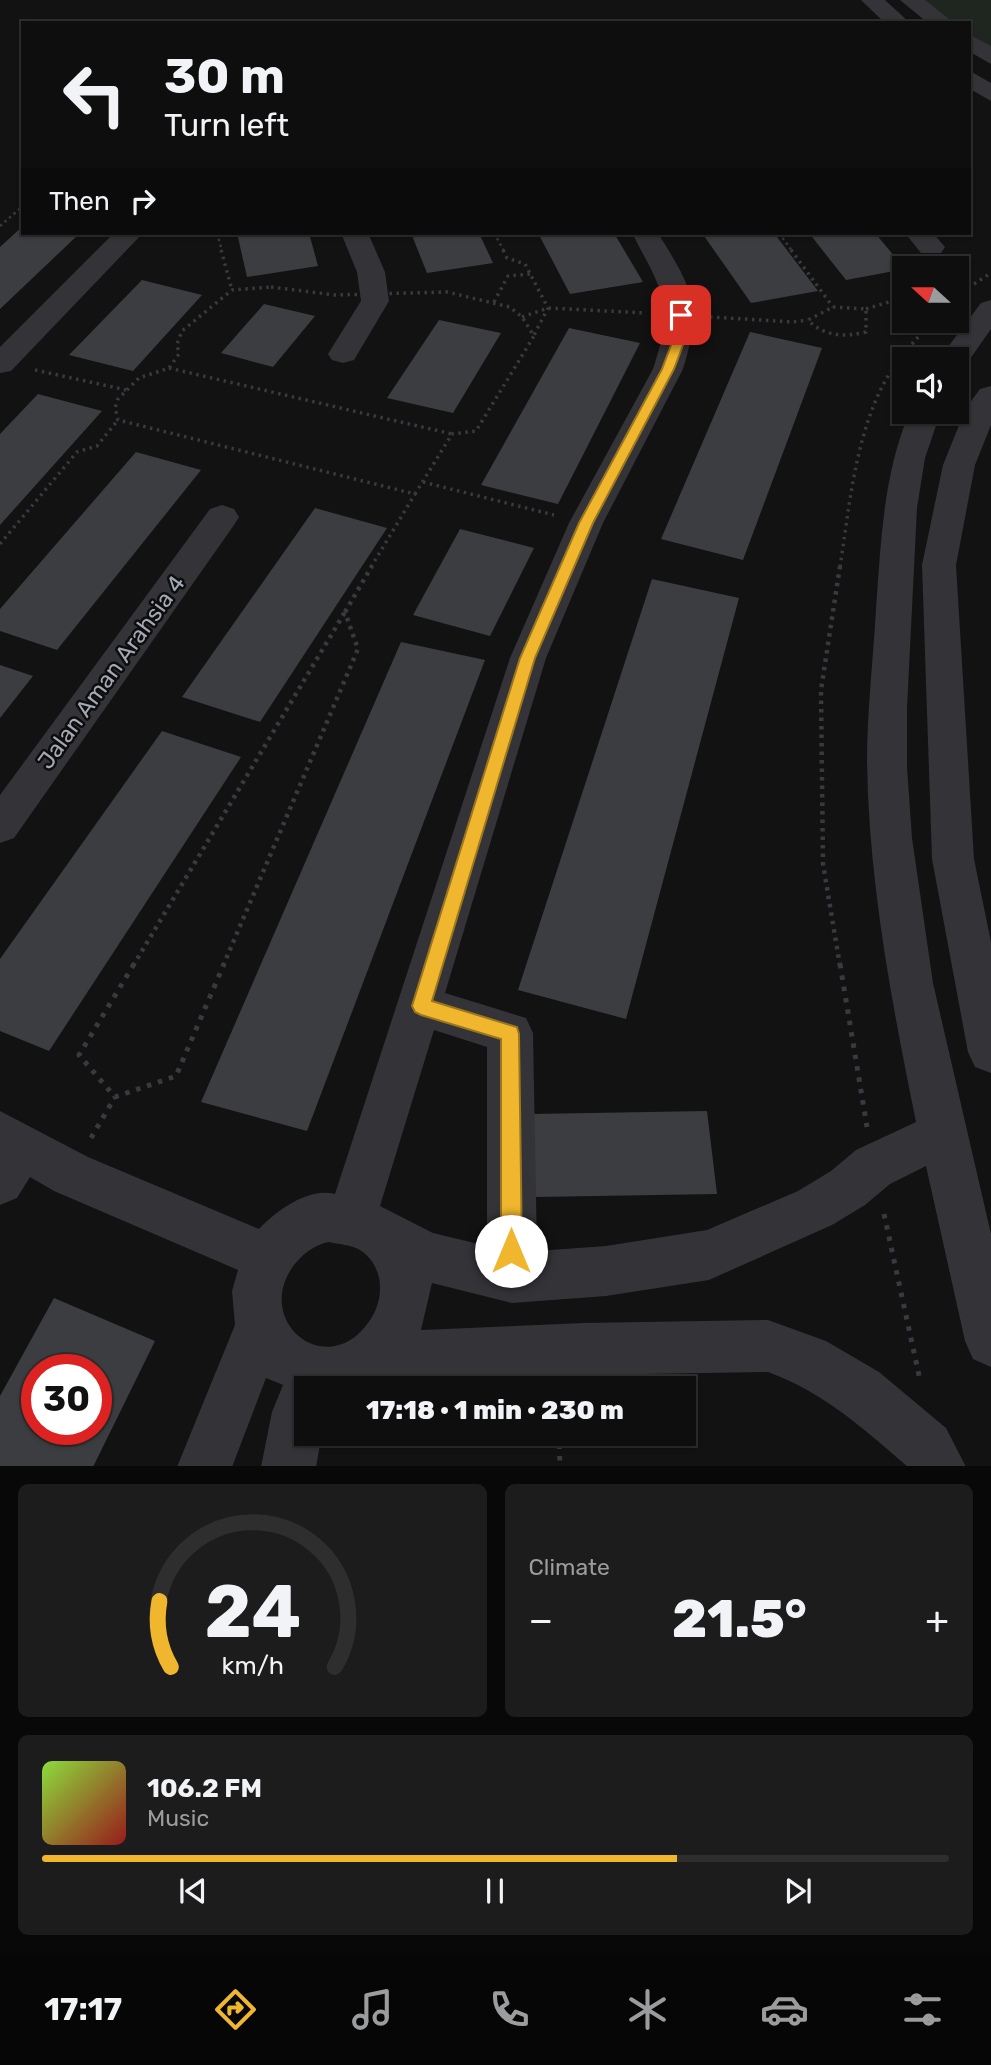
<!DOCTYPE html>
<meta charset="utf-8">
<style>
:root{--surface:#0e0e0e;--page:#1c1c1c;--text:#f1f3f6;--muted:#9b9c9e;--line:#2e2e2e;--accent:#efb62e}
body{margin:0;font-family:Rubik,sans-serif;background:var(--page);color:var(--text);height:100vh;display:flex;flex-direction:column;font-size:26px;white-space:nowrap}
*{box-sizing:border-box;margin:0}
p{font-size:23px;color:var(--muted)}
.icon{flex:none;width:38px;height:38px;fill:none;stroke:currentColor;stroke-width:2;stroke-linecap:round;stroke-linejoin:round}
.map{position:relative;height:1466px;overflow:hidden}
.drawer{display:flex;flex-direction:column;gap:18px;padding:18px;background:#080808;flex:1}
.drawer>*{flex:none}
.top-card{position:absolute;left:21px;top:21px;width:950px;height:214px;border-radius:0px;box-shadow:0 2px 5px #0004,0 0 0 2px var(--line);background:#0e0e0e;color:var(--text);overflow:hidden}
.needle{width:46px;rotate:291deg}
.controls{position:absolute;left:892px;top:256px;display:grid;gap:14px}
.controls a{display:grid;place-items:center;width:77px;height:77px;border-radius:0px;background:var(--surface);box-shadow:0 2px 5px #0004,0 0 0 2px var(--line);font-size:35px}
.speed{position:absolute;left:21px;top:1354px;display:flex;gap:14px;font-size:35px;font-weight:700;text-align:center}
.speed>*{display:grid;place-content:center;width:91px;height:91px;border-radius:50%;background:var(--surface);box-shadow:0 2px 5px #0004,0 0 0 2px var(--line);line-height:1}
.speed .limit{border:10px solid #d22;background:#fff;color:#111}
.pin{position:absolute;display:grid;place-items:center;width:60px;height:60px;color:#fff;margin:-30px;border-radius:14px;box-shadow:0 4px 10px #0006}
.me{position:absolute;width:77px;margin:-38px;rotate:0deg;stroke-linejoin:round;filter:drop-shadow(0 0 5px #0008)}
.turn{display:flex;align-items:center;gap:24px;height:147px;padding:0 28px;font-size:32px}
.turn .icon{width:91px;height:91px;stroke-width:2.5}
.turn b{display:block;font-size:49px;line-height:60px}
.then{display:flex;align-items:center;height:66px;padding:0 28px;background:#0003;gap:14px;font-size:26px}
.big{font-size:52px;font-weight:800;line-height:1.1}
.drawer .widget{flex:1;display:flex;flex-direction:column;justify-content:center;gap:10px;min-width:0;padding:0 24px;border-radius:10px;background:var(--page)}
.drawer .dial{align-items:center;gap:0}
.dial svg{height:182px;overflow:visible;fill:none;stroke:var(--line);stroke-width:7;stroke-linecap:round;text-anchor:middle}
.dial text{fill:var(--text);stroke:none}
.song{display:flex;align-items:center;gap:21px}
.cover{width:84px;height:84px;border-radius:10px;background:linear-gradient(135deg,hsl(90 70% 55%),hsl(0 70% 35%))}
.played{height:7px;border-radius:4px;background:linear-gradient(90deg,var(--accent) 70%,var(--line) 70%)}
.keys{display:flex;justify-content:space-around;direction:ltr}
.heat{display:flex;justify-content:space-between;align-items:center;font-size:38px;direction:ltr}
.drawer .tiles{flex:1;display:grid;gap:18px;grid-template-columns:1fr 1fr}
.widget:last-child{grid-column:span 2}
.trip{position:absolute;left:294px;top:1376px;width:402px;height:70px;border-radius:0px;background:var(--surface);box-shadow:0 2px 5px #0004,0 0 0 2px var(--line);font-weight:800;line-height:70px;text-align:center}
.tab-bar{display:flex;height:112px;justify-content:space-around;align-items:center;background:#060606;color:var(--muted)}
.tab-bar .icon{width:49px;height:49px}
.tab-bar .active{color:var(--accent)}
.tab-bar b{font-size:32px;color:var(--text)}
.map>svg:first-child{display:block}
</style>
<div class="map">
<svg width="991" height="1467" viewBox="0 0 991 1467">
<rect width="100%" height="100%" fill="#121213"/>
<polygon fill="#1e261f" points="920,0 991,0 991,50 970,35 970,23 952,23"/>
<g fill="#3c3d40" fill-rule="evenodd">
<polygon points="23,226 23,233 80,233 0,309 0,247"/>
<polygon points="237,233 309,233 318,266 247,277"/>
<polygon points="411,233 479,233 493,263 427,273"/>
<polygon points="538,233 614,233 643,282 570,294"/>
<polygon points="702,233 774,233 818,291 751,303"/>
<polygon points="809,233 875,233 905,269 846,280"/>
<polygon points="142,280 202,295 133,371 69,355"/>
<polygon points="264,304 315,316 273,367 221,353"/>
<polygon points="439,320 501,333 453,413 387,398"/>
<polygon points="569,328 640,343 558,504 481,485"/>
<polygon points="750,332 822,348 743,560 661,539"/>
<polygon points="38,394 102,411 0,525 0,434"/>
<polygon points="136,452 201,470 57,650 0,631 0,609"/>
<polygon points="315,508 387,528 260,722 182,697"/>
<polygon points="460,529 534,548 490,636 413,615"/>
<polygon points="652,579 739,598 626,1019 518,990"/>
<polygon points="401,642 485,660 307,1131 201,1102"/>
<polygon points="0,665 33,676 0,718"/>
<polygon points="162,731 241,757 49,1051 0,1031 0,959"/>
<polygon points="707,1111 717,1194 535,1197 532,1114"/>
<path d="M54 1298 155 1341 93 1467H0V1396ZM37 1370H96V1430H37Z"/>
</g>
<g fill="none" stroke-linecap="round" stroke-linejoin="round">
<g stroke="#393a3f" stroke-width="2.5" stroke-dasharray="2.5 3.5" stroke-linecap="butt">
<polyline points="0,226 23,206"/>
<polyline points="217,233 222,251"/>
<polyline points="494,233 504,251"/>
<polyline points="779,233 792,251"/>
</g>
<g stroke="#393a3f" stroke-width="3.5" stroke-dasharray="2.5 4.5" stroke-linecap="butt">
<polyline points="221,250 232,290"/>
<polyline points="503,250 507,258 525,264 548,308 534,335"/>
<polyline points="791,250 833,307"/>
<polyline points="974,284 991,273"/>
<polygon points="271,287 335,295 447,292 510,307 522,317 534,336 476,431 452,434 415,494 118,420 115,408 118,399 139,378 169,368 179,354 177,344 182,331 232,290"/>
<polyline points="494,302 508,276 530,274"/>
<path d="M833 307 866 309V332C844 337 825 337 808 320Z"/>
<polyline points="866,309 905,297"/>
<polyline points="522,317 548,308 646,313"/>
<polyline points="710,317 793,322 808,320"/>
<polyline points="169,368 452,434"/>
<polyline points="35,370 126,390"/>
<polyline points="423,482 554,515"/>
<polyline points="0,544 77,452 97,446 118,420"/>
<polyline points="371,567 415,494"/>
<path d="M840 567C849 509 854 448 879 393 892 365 913 342 934 320"/>
</g>
<g stroke="#393a3f" stroke-width="4.5" stroke-dasharray="3.5 5" stroke-linecap="butt">
<polyline points="840,566 821,690 823,864 840,966"/>
<polyline points="345,612 372,566"/>
<polyline points="133,966 345,612"/>
<polyline points="223,966 358,649 345,612"/>
</g>
<g stroke="#393a3f" stroke-width="5" stroke-dasharray="4.5 7" stroke-linecap="butt">
<polyline points="134,964 79,1055 115,1097 176,1076 224,964"/>
<polyline points="840,964 867,1127"/>
<polyline points="91,1138 115,1097"/>
<polyline points="884,1214 920,1380"/>
<polyline points="559,1433 560,1467"/>
</g>
<g fill="#333338" fill-rule="evenodd">
<polygon points="861,0 885,0 910,23 885,23"/>
<polygon points="900,0 925,0 954,23 928,23"/>
<polygon points="970,35 991,46 991,64 970,52"/>
<polygon points="970,71 991,83 991,101 970,89"/>
<polygon points="114,233 143,233 11,371 0,373 0,347"/>
<polygon points="341,233 368,233 385,272 389,301 354,360 343,363 332,360 328,354 361,301 357,272"/>
<path d="M632 233H658C692 288 703 305 683 369L603 523 546 658 445 993 526 1018 533 1033 537 1251 606 1246 707 1230 798 1191 831 1171 856 1150 916 1122C892 1004 869 884 867 763 867 712 873 661 876 609 881 541 883 475 910 411H941L925 458 917 508 907 708V767L912 838 933 983 991 1234V1367L973 1359 965 1341 926 1166 890 1184 865 1205 832 1225 709 1280 606 1296 512 1303 432 1283 421 1330 583 1323 768 1320 826 1341 879 1372 946 1428 966 1467H908C864 1429 823 1392 768 1372L583 1375 375 1388H306V1433H322L316 1467H261L272 1412 283 1385 266 1378 232 1467H177L235 1325 232 1291 238 1270 54 1191 30 1177 17 1198 0 1205V1111L88 1157 259 1229C276 1211 308 1187 335 1194L510 658 569 523 653 369C675 302 662 291 632 233ZM434 1030 487 1047V1246L433 1233 380 1206ZM329 1242C338 1244 352 1245 360 1250 383 1265 385 1295 372 1317 331 1385 251 1323 294 1265 304 1253 314 1245 329 1242Z"/>
<polygon points="905,233 933,233 945,247 941,253 921,253"/>
<polygon points="991,300 991,329 965,366 957,367 957,359 939,359 981,303"/>
<polygon points="991,386 991,425 975,465 956,565 974,859 991,942 991,1073 975,1067 968,1052 932,859 922,565 943,465 966,408 980,389"/>
<polygon points="222,505 234,509 239,517 234,525 14,838 0,843 0,795 210,509"/>
</g>
</g>
<polygon fill="#efb62e" stroke="#9b761e" stroke-width="2" points="681,311 687,315 683,345 674,369 593,523 535,658 432,1001 510,1025 517,1027 519,1034 522,1251 519,1259 511,1262 504,1259 501,1251 501,1039 421,1015 415,1012 412,1006 520,658 579,523 662,369 671,345 675,315"/>
<g text-anchor="middle" dominant-baseline="central" stroke-width="5" stroke-linejoin="round" paint-order="stroke">
<g font-size="23" fill="#a3a8b4" stroke="#0d0d0e">
<text transform="translate(111 672) rotate(-54)">Jalan Aman Arahsia 4</text>
</g>
</g>
</svg>
<div class="controls">
<a><svg class="needle" viewBox="-14 -14 28 28"><path d="M0-13l5 13h-10z" fill="#e53935"/><path d="M0 13l5-13h-10z" fill="#9b9c9e"/></svg></a>
<a><svg class="icon" aria-label="sound" viewBox="0 0 24 24"><path d="M4 9h4l5-4v14l-5-4H4zM17 9q2 3 0 6"/></svg></a>
</div>
<div class="speed"><div class="limit">30</div></div>
<div class="pin" style="left:681px;top:315px;background:#d93025"><svg class="icon" aria-label="arrive" viewBox="0 0 24 24"><path d="M6 21V4h12l-3 4 3 4H6"/></svg></div>
<svg class="me" style="left:511px;top:1251px" viewBox="-20 -20 40 40"><circle r="19" fill="#fff"/><path d="M0-13L10 11 0 6-10 11z" fill="#efb62e"/></svg>
<div class="trip">17:18 · 1 min · 230 m</div>
<div class="top-card">
<div class="turn"><svg class="icon" aria-label="left" viewBox="0 0 24 24"><path d="M17 20v-9H6M10 6l-5 5 5 5"/></svg><div><b>30 m</b>Turn left</div></div>
<div class="then">Then<svg class="icon" aria-label="right" viewBox="0 0 24 24"><path d="M7 20v-9h11M14 6l5 5-5 5"/></svg></div>
</div>
</div>
<section class="drawer">
<div class="tiles">
<div class="widget dial"><svg viewBox="0 0 100 80">
<path d="M14 69A42 42 0 1 1 86 69"/>
<path d="M14 69A42 42 0 0 1 9 40" stroke="#efb62e"/>
<text x="50" y="56" font-size="32" font-weight="700">24</text>
<text x="50" y="72" font-size="11">km/h</text>
</svg></div>
<div class="widget"><p>Climate</p>
<div class="heat"><a>−</a><b class="big">21.5°</b><a>+</a></div>
</div>
<div class="widget">
<div class="song"><i class="cover"></i><div><b>106.2 FM</b><p>Music</p></div></div>
<div class="played"></div>
<div class="keys"><svg class="icon" aria-label="previous" viewBox="0 0 24 24"><path d="M18 5L8 12l10 7zM5 5v14"/></svg><svg class="icon" aria-label="pause" viewBox="0 0 24 24"><path d="M8 5v14M16 5v14"/></svg><svg class="icon" aria-label="next" viewBox="0 0 24 24"><path d="M6 5l10 7-10 7zM19 5v14"/></svg></div>
</div>
</div>
</section>
<nav class="tab-bar">
<b>17:17</b>
<svg class="icon active" aria-label="directions" viewBox="0 0 24 24"><path d="M12 3l9 9-9 9-9-9zM9 14v-3h6M13 9l2 2-2 2"/></svg>
<svg class="icon" aria-label="music" viewBox="0 0 24 24"><path d="M9 18V5l10-2v13"/><circle cx="6" cy="18" r="3"/><circle cx="16" cy="16" r="3"/></svg>
<svg class="icon" aria-label="phone" viewBox="0 0 24 24"><path d="M5 4h4l2 5-3 2q2 4 5 5l2-3 5 2v4C11 20 4 13 5 4z"/></svg>
<svg class="icon" aria-label="climate" viewBox="0 0 24 24"><path d="M12 3v18M4 7l16 10M4 17L20 7"/></svg>
<svg class="icon" aria-label="car" viewBox="0 0 24 24"><path d="M5 17H2v-5l4-1 3-4h7l3 4 3 1v5h-3M9 17h6M6 11h13"/><circle cx="7" cy="17" r="2"/><circle cx="17" cy="17" r="2"/></svg>
<svg class="icon" aria-label="filters" viewBox="0 0 24 24"><path d="M4 7h16M4 17h16"/><circle cx="9" cy="7" r="2"/><circle cx="15" cy="17" r="2"/></svg>
</nav>
